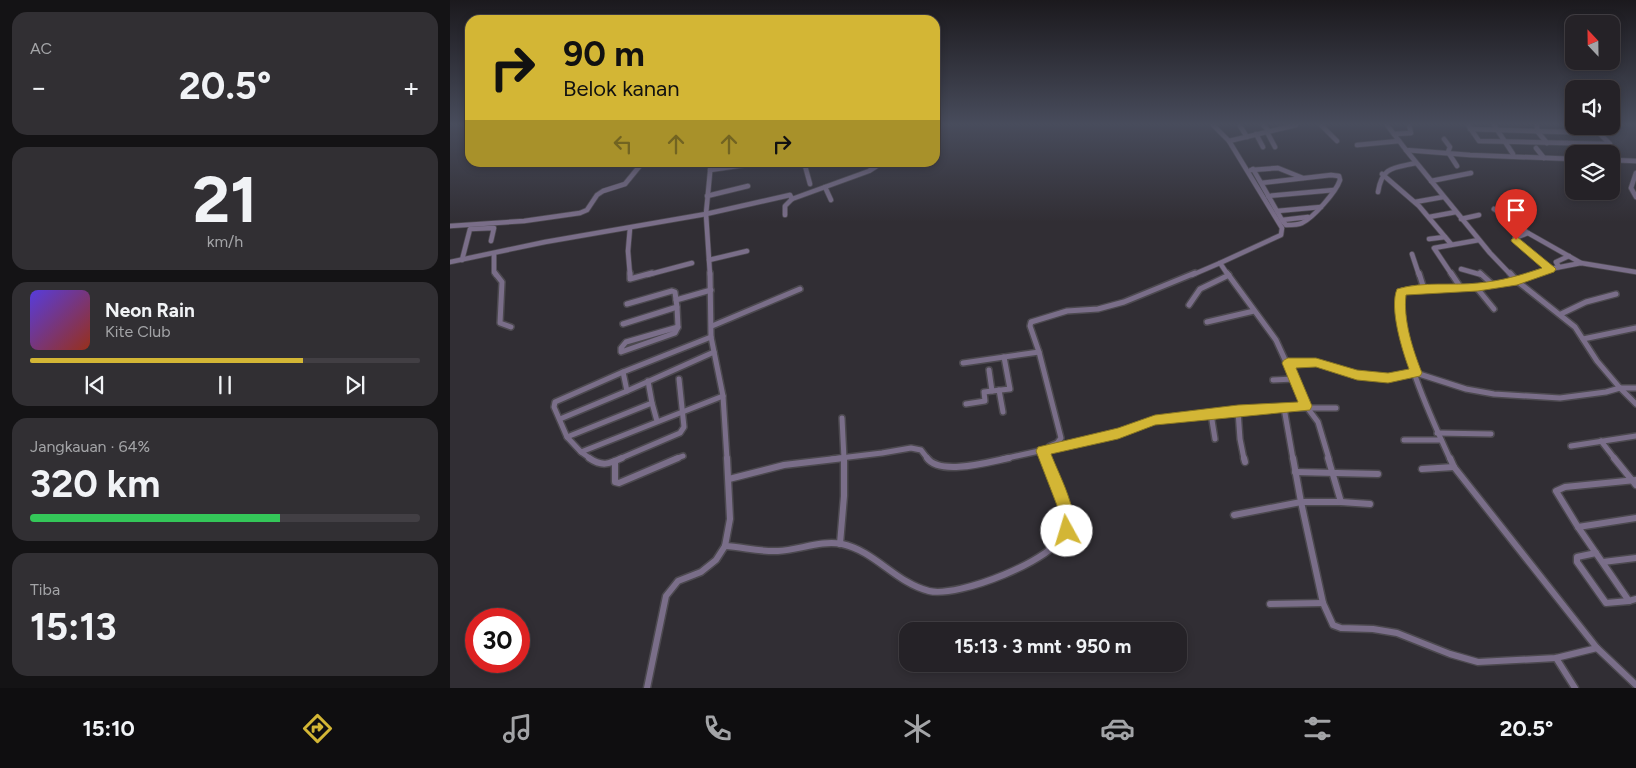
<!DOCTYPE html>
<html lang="id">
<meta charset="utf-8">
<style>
:root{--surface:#252227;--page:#312f33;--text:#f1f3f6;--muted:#a3a4a7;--line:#423f44;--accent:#d3b635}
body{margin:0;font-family:Figtree,sans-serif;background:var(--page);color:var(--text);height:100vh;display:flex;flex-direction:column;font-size:19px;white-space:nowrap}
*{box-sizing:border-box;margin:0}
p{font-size:16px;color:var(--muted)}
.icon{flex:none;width:28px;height:28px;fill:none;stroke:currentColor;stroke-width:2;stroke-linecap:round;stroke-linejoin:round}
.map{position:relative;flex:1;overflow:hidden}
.panel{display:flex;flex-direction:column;gap:12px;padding:12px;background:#141315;width:450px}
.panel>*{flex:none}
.banner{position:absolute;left:15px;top:15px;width:475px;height:152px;border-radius:15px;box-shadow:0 2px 8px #0003,0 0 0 1px var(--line);background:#d3b635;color:#111;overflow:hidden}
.needle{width:32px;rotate:338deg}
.fabs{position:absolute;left:1115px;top:15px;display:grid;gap:10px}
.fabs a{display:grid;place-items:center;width:55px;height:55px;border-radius:10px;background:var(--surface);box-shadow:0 2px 8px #0003,0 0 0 1px var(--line);font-size:25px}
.speed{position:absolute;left:15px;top:608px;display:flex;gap:10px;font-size:25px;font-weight:700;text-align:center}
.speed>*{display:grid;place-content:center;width:65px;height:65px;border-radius:50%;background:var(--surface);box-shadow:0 2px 8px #0003,0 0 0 1px var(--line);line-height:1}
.speed .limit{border:8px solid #d22;background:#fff;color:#111}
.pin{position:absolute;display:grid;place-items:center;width:42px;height:42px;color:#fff;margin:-51px -21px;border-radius:50% 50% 50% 0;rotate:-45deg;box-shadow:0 0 5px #0007}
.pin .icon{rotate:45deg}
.me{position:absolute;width:55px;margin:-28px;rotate:354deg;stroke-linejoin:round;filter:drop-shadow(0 0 4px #0008)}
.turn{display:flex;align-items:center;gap:18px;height:105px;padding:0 15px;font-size:22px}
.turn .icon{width:65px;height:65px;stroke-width:2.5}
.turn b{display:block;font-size:35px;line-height:42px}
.lanes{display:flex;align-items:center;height:48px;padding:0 15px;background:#0003;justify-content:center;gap:25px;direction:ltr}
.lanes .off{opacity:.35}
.big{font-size:38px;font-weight:700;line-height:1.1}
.panel .card{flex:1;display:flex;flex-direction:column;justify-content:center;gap:8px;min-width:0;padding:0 18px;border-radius:15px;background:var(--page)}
.panel .dial{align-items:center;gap:0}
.dial b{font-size:65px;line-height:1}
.song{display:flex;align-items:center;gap:15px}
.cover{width:60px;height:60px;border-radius:8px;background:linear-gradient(135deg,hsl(250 70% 55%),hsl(10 70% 35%))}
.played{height:5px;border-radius:2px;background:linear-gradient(90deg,var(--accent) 70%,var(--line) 70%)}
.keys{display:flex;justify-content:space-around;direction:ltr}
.heat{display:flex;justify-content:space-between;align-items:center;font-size:28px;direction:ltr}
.charge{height:8px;border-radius:4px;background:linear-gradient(90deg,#34c759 64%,var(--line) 0)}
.trip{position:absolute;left:449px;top:622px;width:288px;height:50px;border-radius:15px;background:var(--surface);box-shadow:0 2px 8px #0003,0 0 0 1px var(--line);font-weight:700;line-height:50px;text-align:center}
.tabs{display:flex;height:80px;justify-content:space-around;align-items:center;background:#0f0e10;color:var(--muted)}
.tabs .icon{width:35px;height:35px}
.tabs .selected{color:var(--accent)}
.tabs b{font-size:22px;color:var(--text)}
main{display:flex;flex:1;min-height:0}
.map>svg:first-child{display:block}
</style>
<main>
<section class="panel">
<div class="card"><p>AC</p>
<div class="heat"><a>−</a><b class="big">20.5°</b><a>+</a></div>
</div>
<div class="card dial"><b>21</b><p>km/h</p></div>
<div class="card">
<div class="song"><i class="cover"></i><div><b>Neon Rain</b><p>Kite Club</p></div></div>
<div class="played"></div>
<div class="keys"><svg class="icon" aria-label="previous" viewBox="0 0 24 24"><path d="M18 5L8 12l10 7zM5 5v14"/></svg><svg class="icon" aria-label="pause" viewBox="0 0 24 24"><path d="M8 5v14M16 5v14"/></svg><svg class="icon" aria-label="next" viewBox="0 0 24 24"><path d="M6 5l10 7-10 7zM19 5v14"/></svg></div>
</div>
<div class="card"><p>Jangkauan · 64%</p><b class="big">320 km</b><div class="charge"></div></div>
<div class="card"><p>Tiba</p><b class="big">15:13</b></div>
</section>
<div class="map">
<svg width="1186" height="688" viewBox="0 0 1186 688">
<rect width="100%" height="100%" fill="#312e34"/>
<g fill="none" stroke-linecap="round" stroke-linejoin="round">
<defs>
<g id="street-far2">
<polyline points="763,125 779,141 832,228 831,235 770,263 778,275"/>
<polyline points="813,125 819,131"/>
<polyline points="871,125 887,141"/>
<polyline points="937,125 956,150 1020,155 1124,159"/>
<polyline points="1018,125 1029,141 1160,144 1149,133 1150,130 1147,126"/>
<polyline points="1044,125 1063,154"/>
<polyline points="1087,125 1087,131 1097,143"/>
<polyline points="485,126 487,125"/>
<polyline points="790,126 797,137"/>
<polyline points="1020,129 1149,133"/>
<polyline points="817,132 825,147"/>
<polyline points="806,134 813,147"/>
<polyline points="944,134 961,133 959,125"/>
<polyline points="994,139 1000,147 998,152 1007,166"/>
<polyline points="779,141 846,125"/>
<polyline points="907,145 949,141"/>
<polyline points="1086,148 1094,158"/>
<polyline points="956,150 1040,253 1061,275"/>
<polyline points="1161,160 1186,161"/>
<polyline points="354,162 360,184"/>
<path d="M803 169 832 220 836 225C841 225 848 225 852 223 863 218 886 192 890 180L889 176 881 175 811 183"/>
<polyline points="260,170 316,162"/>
<polyline points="801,170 828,168 853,178"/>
<polyline points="1186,173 1181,188 1186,197"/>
<polyline points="932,174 969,206 1001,244"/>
<polyline points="981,181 1021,173"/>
<polyline points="375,187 381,200"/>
<path d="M928 192C932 166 944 168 966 163"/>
<polyline points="257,196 298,186"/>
<polyline points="818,196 884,190"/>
<polyline points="965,202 993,197"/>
<polyline points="1044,209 1078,233"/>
<polyline points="827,211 871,207"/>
<polyline points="335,215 335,206 342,199 419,171 433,162"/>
<polyline points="979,217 1006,212"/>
<polyline points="1011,219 1029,215"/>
<polyline points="832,220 858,217"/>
<polyline points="0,226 74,221 130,213 137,210 147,195 153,191 175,184 193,162"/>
<polyline points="979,239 995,237"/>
<polyline points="44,254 44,272 46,275"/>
<polyline points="962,254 969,275"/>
<polyline points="12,260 20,229 44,228 41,241"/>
<polyline points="259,260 297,251"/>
<polyline points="0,262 95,242 256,214 340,195 342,199"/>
<polyline points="1109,267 1106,262 1119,256"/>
<polyline points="1011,269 1032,275"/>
<polyline points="1100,269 1065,238 1078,233 1131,263"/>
<polyline points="180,275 178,251 180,228"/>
<polyline points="197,275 242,263"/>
<polyline points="260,275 256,214 261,162"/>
<polyline points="742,275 770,263"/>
<polyline points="1002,275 984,248 1029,240"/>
<polyline points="1085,275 1100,269 1131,263 1186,272"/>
</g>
<g id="street-far1">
<polyline points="45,273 52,282 50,323 61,327"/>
<polyline points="180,273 180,279 202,273"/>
<polyline points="260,273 261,337 273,396 277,459"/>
<polyline points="777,273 826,340 856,406 868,422 879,459"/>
<polyline points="969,273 974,289"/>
<polyline points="1001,273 1011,288"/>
<polyline points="1030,273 1043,285"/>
<polyline points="1026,287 1044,309"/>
<polyline points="177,304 222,291 225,292 226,300"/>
<polyline points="739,305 750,289 779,275"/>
<polyline points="227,307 228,327"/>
<polyline points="1111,314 1136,302 1166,294"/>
<polyline points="757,322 804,311"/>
<polyline points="173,324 227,307 226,300 261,290"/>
<polyline points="262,326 350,289"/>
<polygon points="228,327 225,333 171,352 171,348 176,342"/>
<polyline points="261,337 173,372 177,391 264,352"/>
<polyline points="1133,339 1186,328"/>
<polyline points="513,363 589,352"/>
<polyline points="838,363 867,363 907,375 938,378 966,373 1016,389 1044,394 1110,398 1156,392 1170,388 1147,361 1125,327 1067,281 1088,273"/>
<polyline points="539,370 542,391 560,389 554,357"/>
<polyline points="823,380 844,379"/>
<polyline points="198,381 202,403 117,437 131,452 273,396"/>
<polyline points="1170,388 1186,404"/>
<polyline points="1170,388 1186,388"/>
<polyline points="549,390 553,412"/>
<polyline points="202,403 207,421"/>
<polyline points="516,404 535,401 534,392 542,391"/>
<polyline points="834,408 843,459"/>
<polyline points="788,411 790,439 794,459"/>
<polyline points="761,414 765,439"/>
<polyline points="392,418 394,459"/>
<polyline points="110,419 177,391"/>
<polyline points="987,433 1041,434"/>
<polyline points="117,437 104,407 105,402 173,372"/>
<polyline points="954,440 991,440"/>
<polyline points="1151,441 1165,459"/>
<polyline points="600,446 607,443 611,438 589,352 580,326 581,322 617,311 648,309 674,302 745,273"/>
<polyline points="1121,446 1186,436"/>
<polyline points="593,451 597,459"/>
<polyline points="131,452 141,459"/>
<polyline points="169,459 230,433 234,427 229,379"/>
<polyline points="225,459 233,456"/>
<polyline points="382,459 432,453 461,448 471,450 478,459"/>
<polyline points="553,459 666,434 700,421 727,416 819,408 886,408"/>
<path d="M1000 459C977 408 948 349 951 292L963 289 1028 287 1067 281 1060 273"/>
</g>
<g id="street">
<path d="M139 458C152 467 159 464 172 458"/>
<path d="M477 458C490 476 539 462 559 458"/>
<polyline points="794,458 795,462"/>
<polyline points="878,458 891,502 851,502 873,603 883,625 891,628 923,629 947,633 1000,654 1028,662 1106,658 1147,648 1004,467 1000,458"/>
<polyline points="1164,458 1186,485"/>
<polyline points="165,461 165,482 169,483 228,458"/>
<polyline points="972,469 1004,467"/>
<polyline points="845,472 928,474"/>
<polyline points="279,479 334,465 394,458"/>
<polyline points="1186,480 1115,487 1106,491 1128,527 1179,601 1186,599"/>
<polyline points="891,502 920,504"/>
<polyline points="784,515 851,502 843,458"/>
<polyline points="1128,527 1186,518"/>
<polyline points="390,544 394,496 394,458"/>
<path d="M275 546C293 547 310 552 328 551 349 550 371 540 392 544 425 551 446 583 479 591 508 598 606 560 617 530 623 514 603 474 596 458"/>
<polyline points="1146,553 1127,557 1127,562 1156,603 1179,601"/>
<polyline points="1153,562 1186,558"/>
<polyline points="820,604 873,603"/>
<polyline points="1147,648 1186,685"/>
<polyline points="1106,658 1125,688"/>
<polyline points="197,688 216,596 228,581 251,572 266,560 275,546 280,519 277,458"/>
</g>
</defs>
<use href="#street-far2" stroke="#4c494f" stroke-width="6"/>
<use href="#street-far1" stroke="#4c494f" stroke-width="8"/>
<use href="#street" stroke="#4c494f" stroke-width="9"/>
<use href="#street-far2" stroke="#7a6e89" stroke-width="4.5"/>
<use href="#street-far1" stroke="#7a6e89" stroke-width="5"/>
<use href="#street" stroke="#7a6e89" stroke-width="6"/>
</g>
<linearGradient id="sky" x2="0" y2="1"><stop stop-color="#1b191d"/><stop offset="0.56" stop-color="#484c5c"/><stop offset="1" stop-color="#484c5c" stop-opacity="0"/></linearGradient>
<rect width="1186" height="222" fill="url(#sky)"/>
<path fill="#d3b635" stroke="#897622" d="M1066 236 1104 267 1106 269 1104 272 1067 285 1028 291 956 295C953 320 963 350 972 373L970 376 938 383 907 380 866 367 846 368 862 406 860 410 705 425 668 439 601 454C609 475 631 515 622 536L617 538 612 536 608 508 586 451 588 447 668 428 705 415 788 405 848 402 832 363 834 360 838 358H866L907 370 938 373 959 369C952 350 939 308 947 289 974 281 1002 286 1028 283 1051 281 1071 275 1092 268L1062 242 1061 240Z"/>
</svg>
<div class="fabs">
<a><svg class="needle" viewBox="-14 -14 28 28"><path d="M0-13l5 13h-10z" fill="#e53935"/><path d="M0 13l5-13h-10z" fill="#a3a4a7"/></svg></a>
<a><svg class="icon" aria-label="sound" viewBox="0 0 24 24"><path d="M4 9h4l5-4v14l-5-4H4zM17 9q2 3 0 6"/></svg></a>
<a><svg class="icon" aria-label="layers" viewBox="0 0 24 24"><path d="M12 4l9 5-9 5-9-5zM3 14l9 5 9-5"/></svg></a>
</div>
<div class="speed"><div class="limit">30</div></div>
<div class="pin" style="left:1066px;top:240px;background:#d93025"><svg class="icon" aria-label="arrive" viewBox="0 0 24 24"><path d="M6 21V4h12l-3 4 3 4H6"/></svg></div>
<svg class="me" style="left:617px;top:531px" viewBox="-20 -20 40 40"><circle r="19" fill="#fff"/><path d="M0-13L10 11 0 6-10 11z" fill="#d3b635"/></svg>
<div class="trip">15:13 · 3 mnt · 950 m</div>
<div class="banner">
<div class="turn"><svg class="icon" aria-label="right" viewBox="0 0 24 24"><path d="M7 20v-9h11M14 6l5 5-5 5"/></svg><div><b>90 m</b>Belok kanan</div></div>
<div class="lanes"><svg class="icon off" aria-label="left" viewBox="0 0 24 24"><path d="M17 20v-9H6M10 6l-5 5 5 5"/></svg><svg class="icon off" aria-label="ahead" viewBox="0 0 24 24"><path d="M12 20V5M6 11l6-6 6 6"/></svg><svg class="icon off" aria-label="ahead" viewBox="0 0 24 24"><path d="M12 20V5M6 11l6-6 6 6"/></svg><svg class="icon" aria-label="right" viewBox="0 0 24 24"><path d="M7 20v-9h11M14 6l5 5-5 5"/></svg></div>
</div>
</div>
</main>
<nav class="tabs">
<b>15:10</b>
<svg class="icon selected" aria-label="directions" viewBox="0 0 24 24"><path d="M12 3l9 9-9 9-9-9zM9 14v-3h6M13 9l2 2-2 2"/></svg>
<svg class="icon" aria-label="music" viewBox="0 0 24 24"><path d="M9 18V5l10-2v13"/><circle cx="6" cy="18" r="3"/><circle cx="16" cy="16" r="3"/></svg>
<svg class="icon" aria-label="phone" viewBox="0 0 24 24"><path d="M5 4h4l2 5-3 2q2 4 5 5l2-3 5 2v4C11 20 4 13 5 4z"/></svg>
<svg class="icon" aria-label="climate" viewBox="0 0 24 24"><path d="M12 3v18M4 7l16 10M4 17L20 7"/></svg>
<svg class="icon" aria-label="car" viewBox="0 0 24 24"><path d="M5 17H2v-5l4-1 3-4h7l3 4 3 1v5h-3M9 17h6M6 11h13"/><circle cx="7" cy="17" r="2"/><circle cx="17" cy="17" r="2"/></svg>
<svg class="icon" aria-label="filters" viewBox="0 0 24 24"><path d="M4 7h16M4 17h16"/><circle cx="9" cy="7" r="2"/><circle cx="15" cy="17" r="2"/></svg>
<b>20.5°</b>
</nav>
